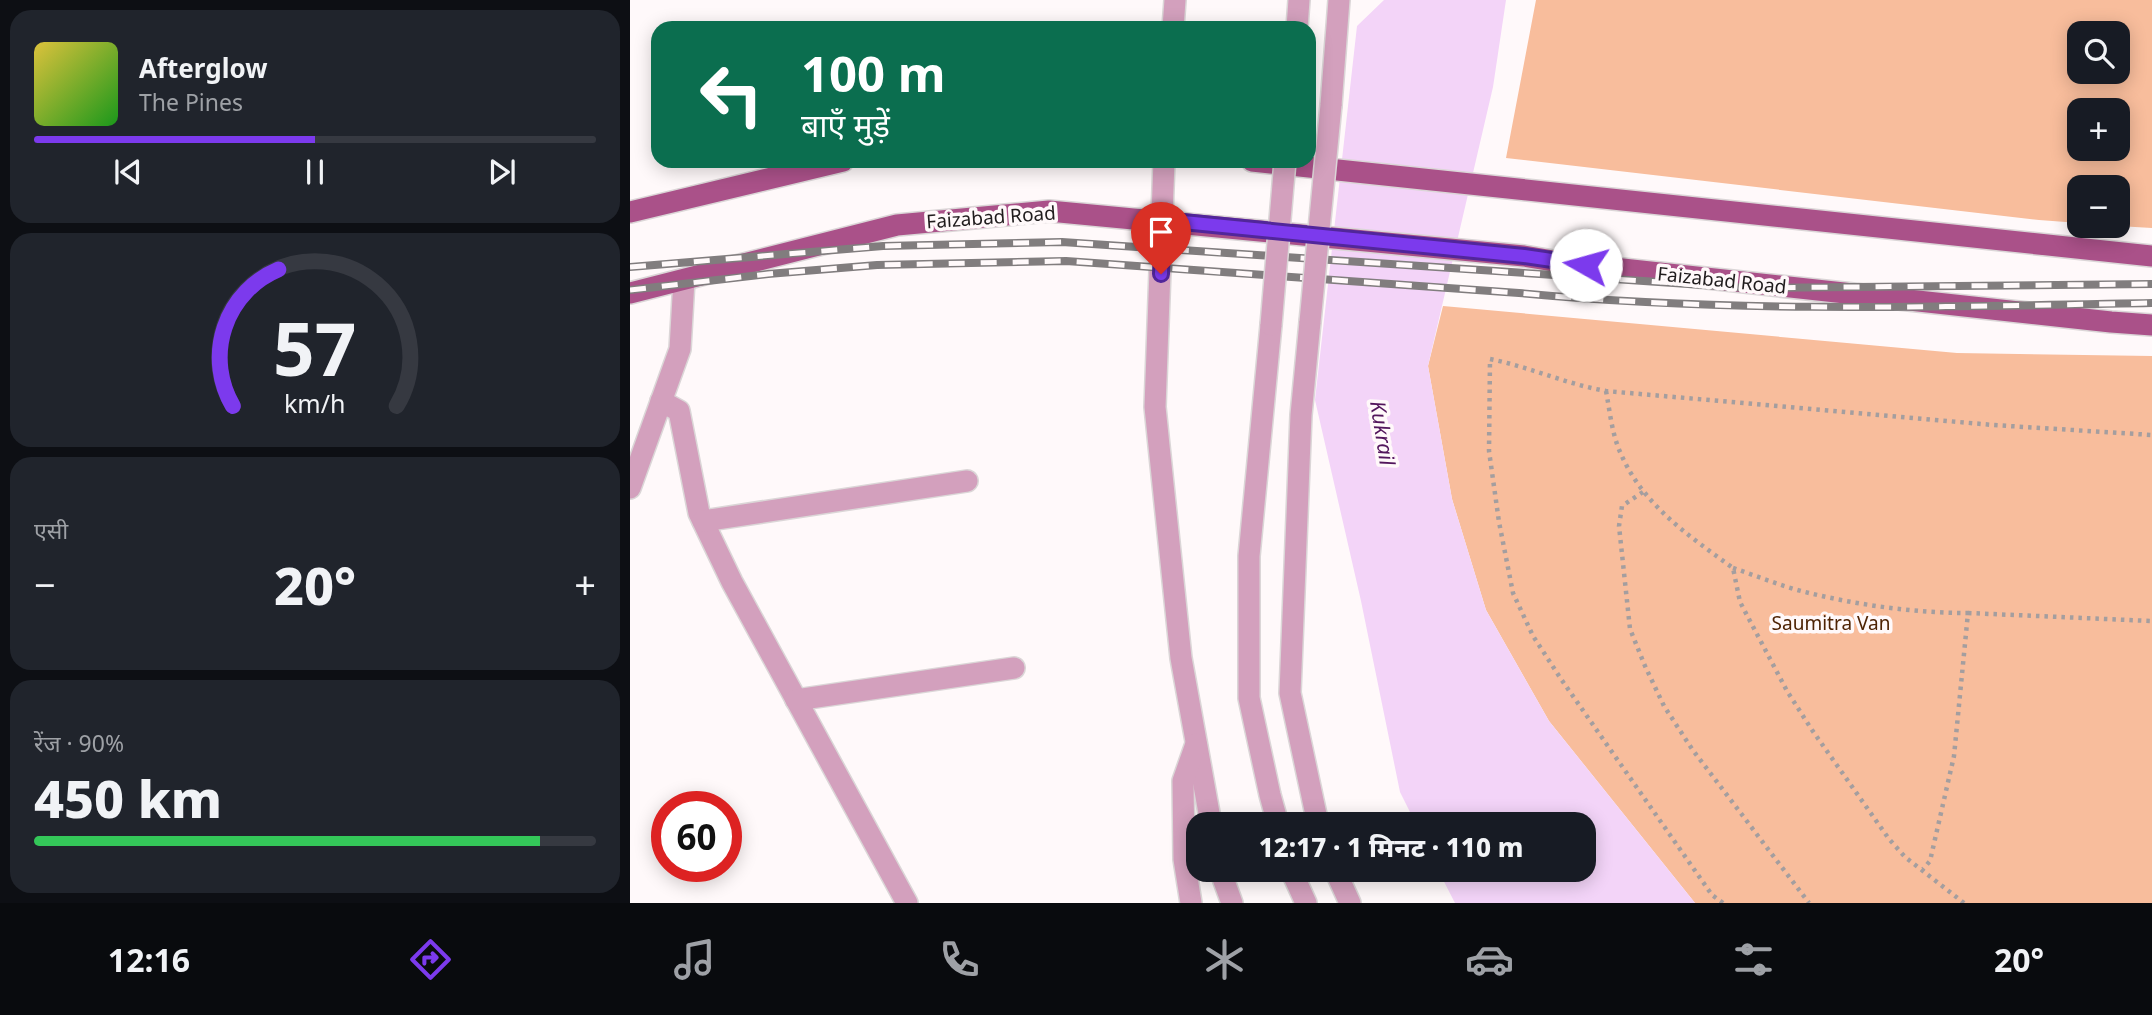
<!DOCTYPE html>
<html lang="hi">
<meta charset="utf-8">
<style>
:root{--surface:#171b24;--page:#20242c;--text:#f1f3f6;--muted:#9ea1a6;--line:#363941;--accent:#7c3aed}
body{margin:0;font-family:"Noto Sans","Noto Sans Devanagari",sans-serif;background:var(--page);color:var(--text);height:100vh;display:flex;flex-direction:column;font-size:26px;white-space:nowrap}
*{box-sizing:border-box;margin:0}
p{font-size:23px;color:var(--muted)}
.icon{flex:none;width:38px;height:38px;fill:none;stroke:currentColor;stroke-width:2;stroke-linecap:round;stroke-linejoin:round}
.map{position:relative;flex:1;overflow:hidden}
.drawer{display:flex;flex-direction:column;gap:10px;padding:10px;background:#0d0f14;width:630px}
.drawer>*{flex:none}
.top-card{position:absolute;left:21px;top:21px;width:665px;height:147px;border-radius:21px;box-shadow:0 4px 18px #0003;background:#0b6e4f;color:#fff;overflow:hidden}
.controls{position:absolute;left:1437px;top:21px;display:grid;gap:14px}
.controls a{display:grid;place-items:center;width:63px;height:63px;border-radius:14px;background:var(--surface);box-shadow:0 4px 18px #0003;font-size:35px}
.speed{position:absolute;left:21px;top:791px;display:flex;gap:14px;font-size:35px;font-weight:700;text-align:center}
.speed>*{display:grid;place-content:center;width:91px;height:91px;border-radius:50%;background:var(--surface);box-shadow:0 4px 18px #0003;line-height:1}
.speed .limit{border:10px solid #d22;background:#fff;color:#111}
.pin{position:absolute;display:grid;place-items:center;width:60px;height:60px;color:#fff;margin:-72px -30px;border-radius:50% 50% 50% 0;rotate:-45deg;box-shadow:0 0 7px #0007}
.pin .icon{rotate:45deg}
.me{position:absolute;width:77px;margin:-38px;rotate:277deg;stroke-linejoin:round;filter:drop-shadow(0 0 5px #0008)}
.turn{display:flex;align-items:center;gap:24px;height:147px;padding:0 35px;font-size:32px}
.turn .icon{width:91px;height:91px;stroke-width:2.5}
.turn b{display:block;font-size:49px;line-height:60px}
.big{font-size:52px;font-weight:800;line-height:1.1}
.drawer .card{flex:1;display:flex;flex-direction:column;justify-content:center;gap:10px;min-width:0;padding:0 24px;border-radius:21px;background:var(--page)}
.drawer .dial{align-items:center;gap:0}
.dial svg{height:182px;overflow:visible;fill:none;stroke:var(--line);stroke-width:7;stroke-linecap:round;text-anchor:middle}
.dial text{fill:var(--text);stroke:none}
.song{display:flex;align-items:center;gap:21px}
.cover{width:84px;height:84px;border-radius:10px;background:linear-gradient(135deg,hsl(50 70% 55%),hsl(120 70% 35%))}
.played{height:7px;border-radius:4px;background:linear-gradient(90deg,var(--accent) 50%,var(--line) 50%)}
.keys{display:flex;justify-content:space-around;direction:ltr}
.heat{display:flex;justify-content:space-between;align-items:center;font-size:38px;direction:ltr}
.charge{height:10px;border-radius:5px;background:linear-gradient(90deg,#34c759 90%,var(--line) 0)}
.trip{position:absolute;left:556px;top:812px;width:410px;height:70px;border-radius:21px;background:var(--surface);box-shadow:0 4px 18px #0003;font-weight:800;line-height:70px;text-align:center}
.menu{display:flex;height:112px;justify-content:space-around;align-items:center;background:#090b0e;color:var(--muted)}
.menu .icon{width:49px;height:49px}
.menu .active{color:var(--accent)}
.menu b{font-size:32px;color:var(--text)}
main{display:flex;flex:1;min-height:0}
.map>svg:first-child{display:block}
</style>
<main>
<section class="drawer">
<div class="card">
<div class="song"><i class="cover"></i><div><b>Afterglow</b><p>The Pines</p></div></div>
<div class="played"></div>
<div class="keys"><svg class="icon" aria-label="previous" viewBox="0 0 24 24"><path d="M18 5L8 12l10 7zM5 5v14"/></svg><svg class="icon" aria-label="pause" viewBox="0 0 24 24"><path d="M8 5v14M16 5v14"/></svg><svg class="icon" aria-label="next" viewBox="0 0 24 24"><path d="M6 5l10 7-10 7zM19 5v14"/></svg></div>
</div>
<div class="card dial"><svg viewBox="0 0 100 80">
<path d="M14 69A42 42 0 1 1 86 69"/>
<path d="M14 69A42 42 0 0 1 34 9" stroke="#7c3aed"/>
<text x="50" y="56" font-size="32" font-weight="700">57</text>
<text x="50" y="72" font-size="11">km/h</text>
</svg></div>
<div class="card"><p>एसी</p>
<div class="heat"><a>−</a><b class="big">20°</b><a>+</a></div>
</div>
<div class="card"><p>रेंज · 90%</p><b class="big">450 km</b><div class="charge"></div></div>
</section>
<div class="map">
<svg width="1522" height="903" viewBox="0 0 1522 903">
<rect width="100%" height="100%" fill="#fff9fa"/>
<g fill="#f8bd9c" fill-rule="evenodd">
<path d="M906 0H1522V228L1488 226V187H1449V223L1409 220 876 158ZM1449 33H1488V72H1449ZM1449 110H1488V149H1449Z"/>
<polygon points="813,306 1327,353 1522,356 1522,903 1065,903 919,721 856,610 822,499 798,366"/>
</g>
<polygon fill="#f3d4f8" points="754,0 876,0 863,87 798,366 822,499 856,610 919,721 1065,903 825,903 808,870 954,870 954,824 786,824 770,792 731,601 685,400 727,26"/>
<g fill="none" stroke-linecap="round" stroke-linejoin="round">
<defs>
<g id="minor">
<polyline points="543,28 545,0"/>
<polyline points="667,28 669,0"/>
<polyline points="701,105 709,0"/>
<polyline points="534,161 525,407 551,658 581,824"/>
<polyline points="680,322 671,415 660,693 688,824"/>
<polyline points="641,325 619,556 619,698 640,795 648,824"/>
<polyline points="31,401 49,411 69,513 102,582 277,903"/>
<polyline points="0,488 50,349 54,280"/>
<polyline points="73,521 337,481"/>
<polyline points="166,700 384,668"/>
<polyline points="590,870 602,903"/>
<polyline points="661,870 676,903"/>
<polyline points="705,870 720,903"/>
<polyline points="561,903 554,859 553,781 566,744"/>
</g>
<g id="major">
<polyline points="622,161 1522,256"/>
<polyline points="0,212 213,161"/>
<polyline points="0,293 267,225 419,211 894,256 929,262 1481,322 1522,325"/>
</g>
</defs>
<use href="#minor" stroke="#dbd6d7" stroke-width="24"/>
<use href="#major" stroke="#dbd6d7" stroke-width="24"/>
<g stroke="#a49e9f" stroke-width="4.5" stroke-dasharray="3.5 5" stroke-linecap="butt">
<path d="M976 391C980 412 982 435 991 454 1013 505 1059 536 1103 568L1110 602 1157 691 1182 730 1259 839 1275 857 1334 903"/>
<polyline points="1013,492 992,506 989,526 1000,629 1015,666 1034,706 1062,749 1179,903"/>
<path d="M1103 568C1127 576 1151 586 1175 592 1227 605 1285 613 1338 613L1324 756 1300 861 1293 869"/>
<polyline points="1338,613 1522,621"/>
<path d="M1093 903 1082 895 931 679 903 636 883 593 869 522 859 451 860 359C900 367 936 384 976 391L1363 425 1522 435"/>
</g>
<use href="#minor" stroke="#d3a0bd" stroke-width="21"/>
<use href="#major" stroke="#aa5189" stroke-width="21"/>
<defs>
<g id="rail">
<polyline points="0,267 253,246 432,242 1118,288 1522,284"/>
<path d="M0 290 138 274 247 265 436 261 889 293C1099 313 1311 307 1522 303"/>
</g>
</defs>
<use href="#rail" stroke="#817d7e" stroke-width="8"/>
<use href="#rail" stroke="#fff9fa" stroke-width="5" stroke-dasharray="16" stroke-linecap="butt"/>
<defs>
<g id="minor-bridge">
<polyline points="680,322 701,105"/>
<polyline points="641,325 655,161"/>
</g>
</defs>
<use href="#minor-bridge" stroke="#dbd6d7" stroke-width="24" stroke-linecap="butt"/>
<use href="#minor-bridge" stroke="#d3a0bd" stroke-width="21"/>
</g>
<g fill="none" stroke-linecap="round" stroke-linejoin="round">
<defs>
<polyline id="route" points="531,274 533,220 894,256 956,265"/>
</defs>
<use href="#route" stroke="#51269a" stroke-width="18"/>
<use href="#route" stroke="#7c3aed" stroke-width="12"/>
</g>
<g text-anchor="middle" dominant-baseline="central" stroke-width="7" stroke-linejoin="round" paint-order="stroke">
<g font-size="19" fill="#201c1d" stroke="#fff9fa">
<text transform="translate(361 217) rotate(-4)">Faizabad Road</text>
<text transform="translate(1092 280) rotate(6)">Faizabad Road</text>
</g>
<g font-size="19" fill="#4e2304" stroke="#fff9fa">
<text x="1201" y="623">Saumitra Van</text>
</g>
<g font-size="21" font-style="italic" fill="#52155c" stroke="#fff9fa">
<text transform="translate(753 433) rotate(81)">Kukrail</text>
</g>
</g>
</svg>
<div class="controls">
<a><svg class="icon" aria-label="search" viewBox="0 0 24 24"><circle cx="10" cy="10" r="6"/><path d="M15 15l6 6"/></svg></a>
<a>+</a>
<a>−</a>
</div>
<div class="speed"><div class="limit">60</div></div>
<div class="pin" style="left:531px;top:274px;background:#d93025"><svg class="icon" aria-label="arrive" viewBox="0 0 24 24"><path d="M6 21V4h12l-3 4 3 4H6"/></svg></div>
<svg class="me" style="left:956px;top:265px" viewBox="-20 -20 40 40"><circle r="19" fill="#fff"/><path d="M0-13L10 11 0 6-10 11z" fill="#7c3aed"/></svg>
<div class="trip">12:17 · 1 मिनट · 110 m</div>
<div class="top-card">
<div class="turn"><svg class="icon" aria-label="left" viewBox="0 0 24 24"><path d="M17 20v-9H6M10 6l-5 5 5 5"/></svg><div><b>100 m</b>बाएँ मुड़ें</div></div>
</div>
</div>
</main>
<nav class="menu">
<b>12:16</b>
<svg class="icon active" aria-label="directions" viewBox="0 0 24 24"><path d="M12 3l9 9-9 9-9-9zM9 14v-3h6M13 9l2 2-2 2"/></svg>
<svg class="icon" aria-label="music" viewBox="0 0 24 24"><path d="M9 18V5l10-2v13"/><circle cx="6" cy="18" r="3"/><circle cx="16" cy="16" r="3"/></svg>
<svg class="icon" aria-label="phone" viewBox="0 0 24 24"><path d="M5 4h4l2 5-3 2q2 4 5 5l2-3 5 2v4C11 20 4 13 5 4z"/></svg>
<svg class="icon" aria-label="climate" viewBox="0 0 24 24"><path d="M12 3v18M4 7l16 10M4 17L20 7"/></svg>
<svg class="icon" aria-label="car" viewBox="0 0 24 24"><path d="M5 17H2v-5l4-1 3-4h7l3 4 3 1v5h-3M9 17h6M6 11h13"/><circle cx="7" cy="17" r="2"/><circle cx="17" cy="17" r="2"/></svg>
<svg class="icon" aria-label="filters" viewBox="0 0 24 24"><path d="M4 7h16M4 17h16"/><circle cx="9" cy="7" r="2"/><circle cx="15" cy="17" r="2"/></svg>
<b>20°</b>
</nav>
